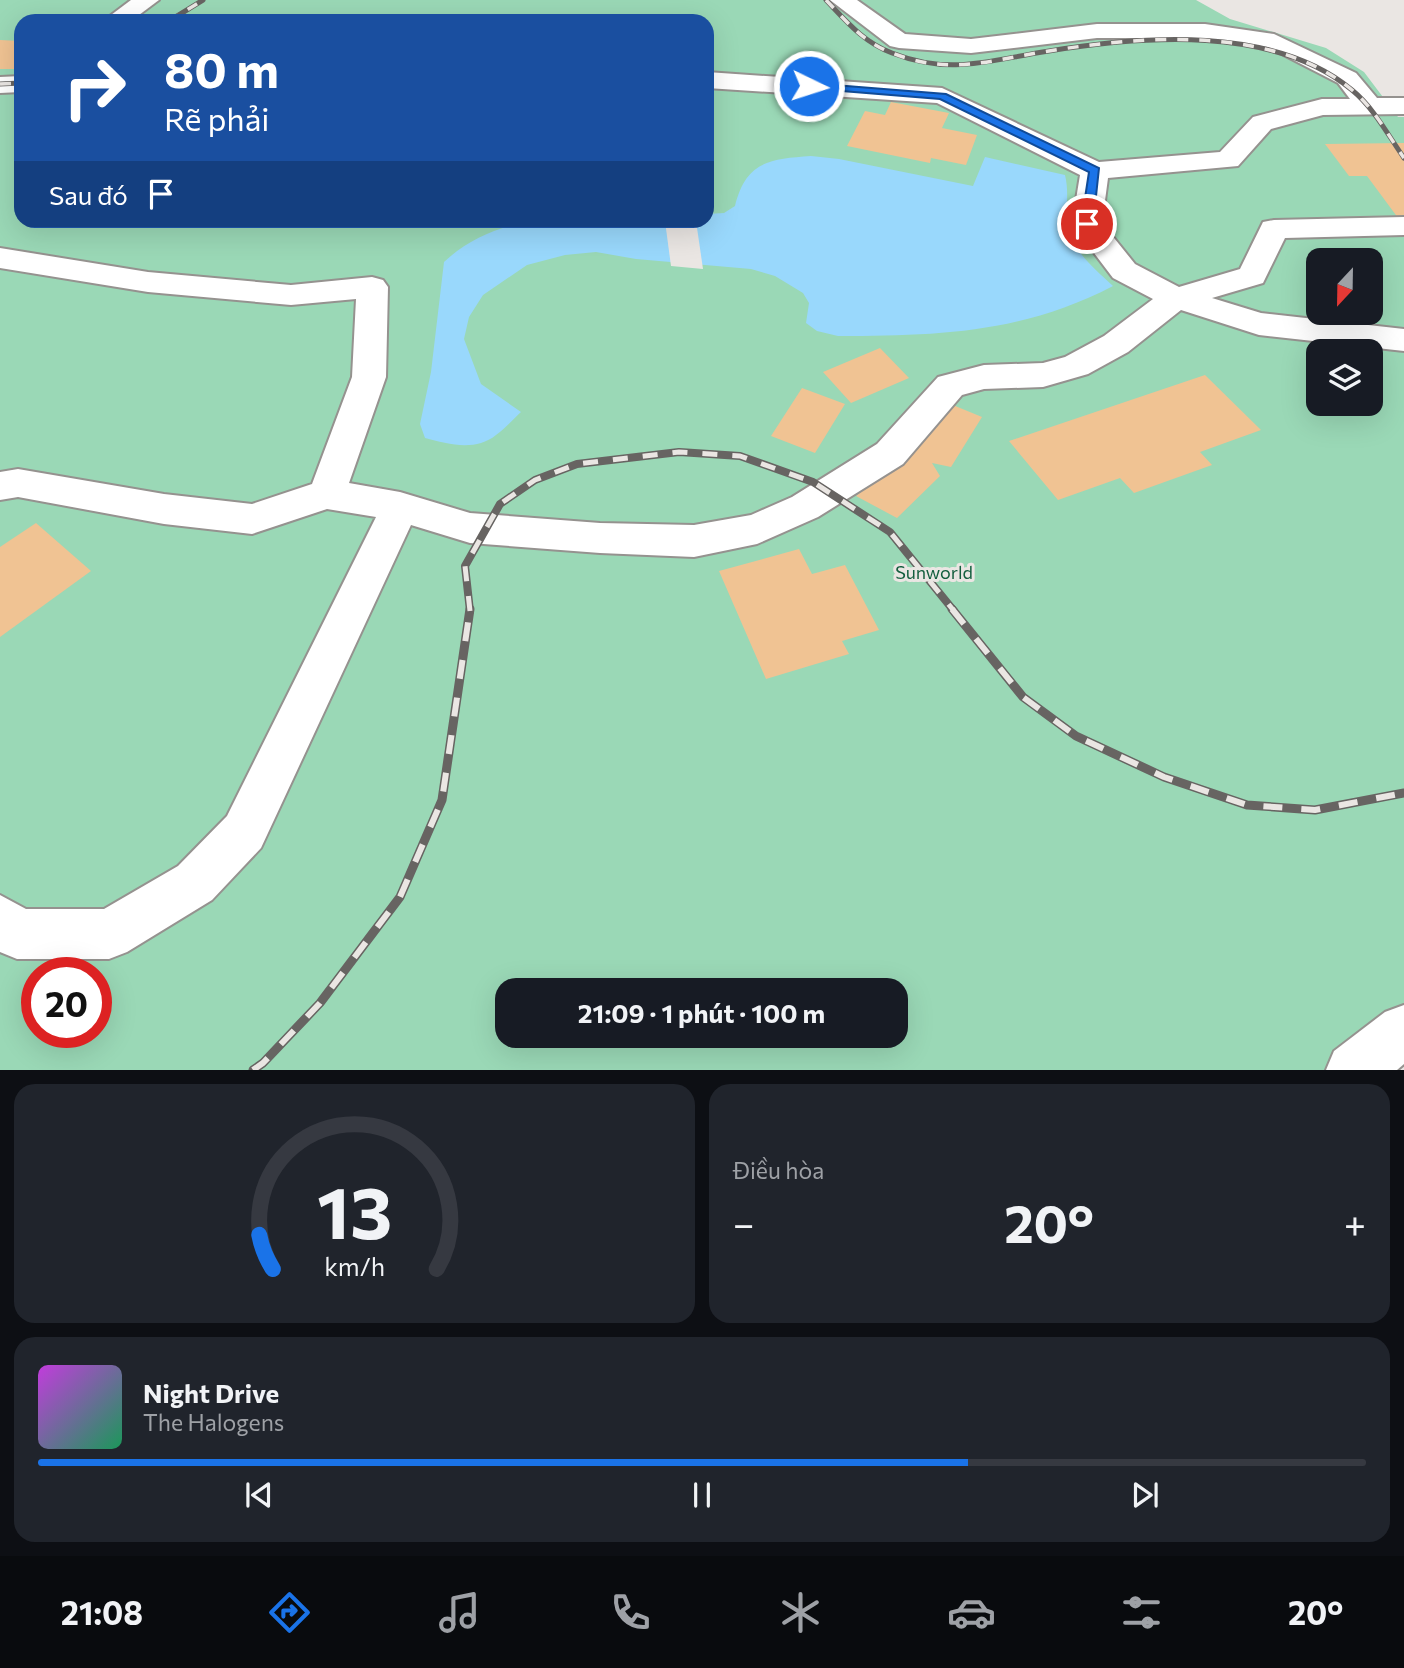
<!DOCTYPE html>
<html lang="vi">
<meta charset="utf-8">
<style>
:root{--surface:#171b24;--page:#20242c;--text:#f1f3f6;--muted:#9ea1a6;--line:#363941;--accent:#1a73e8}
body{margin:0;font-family:Commissioner,sans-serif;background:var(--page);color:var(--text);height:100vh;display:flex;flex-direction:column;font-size:26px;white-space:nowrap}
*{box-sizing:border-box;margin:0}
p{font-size:23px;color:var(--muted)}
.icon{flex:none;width:38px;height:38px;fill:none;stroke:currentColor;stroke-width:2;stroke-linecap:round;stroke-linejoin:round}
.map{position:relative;height:1070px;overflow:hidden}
.sheet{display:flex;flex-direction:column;gap:14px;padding:14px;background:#0d0f14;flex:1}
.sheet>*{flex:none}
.banner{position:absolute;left:14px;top:14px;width:700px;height:214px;border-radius:21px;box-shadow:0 7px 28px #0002;background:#1a4fa0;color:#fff;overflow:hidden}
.needle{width:46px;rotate:202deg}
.buttons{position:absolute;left:1306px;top:248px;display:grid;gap:14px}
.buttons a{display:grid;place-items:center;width:77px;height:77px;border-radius:14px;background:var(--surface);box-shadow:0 7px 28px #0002;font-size:35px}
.speed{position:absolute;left:21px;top:957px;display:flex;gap:14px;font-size:35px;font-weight:700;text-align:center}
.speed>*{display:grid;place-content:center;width:91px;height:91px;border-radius:50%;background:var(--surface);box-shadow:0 7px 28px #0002;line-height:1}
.speed .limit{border:10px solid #d22;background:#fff;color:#111}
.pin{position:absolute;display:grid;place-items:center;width:60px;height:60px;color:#fff;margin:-30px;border:4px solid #fff;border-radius:50%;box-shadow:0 2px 7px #0007}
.me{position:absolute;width:77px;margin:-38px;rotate:94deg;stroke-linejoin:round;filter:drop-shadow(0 0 5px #0008)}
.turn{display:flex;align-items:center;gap:24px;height:147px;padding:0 35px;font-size:32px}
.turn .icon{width:91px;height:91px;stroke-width:2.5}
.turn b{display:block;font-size:49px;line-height:60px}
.then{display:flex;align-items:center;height:66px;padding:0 35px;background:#0003;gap:14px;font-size:26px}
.big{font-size:52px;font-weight:700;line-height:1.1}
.sheet .tile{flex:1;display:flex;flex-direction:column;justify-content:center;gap:10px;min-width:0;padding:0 24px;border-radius:21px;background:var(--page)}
.sheet .dial{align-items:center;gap:0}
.dial svg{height:182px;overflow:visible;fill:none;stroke:var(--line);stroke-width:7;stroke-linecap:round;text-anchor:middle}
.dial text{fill:var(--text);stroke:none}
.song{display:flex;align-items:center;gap:21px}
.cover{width:84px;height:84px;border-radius:10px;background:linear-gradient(135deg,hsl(290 70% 55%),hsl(150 70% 35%))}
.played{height:7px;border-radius:4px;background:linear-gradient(90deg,var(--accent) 70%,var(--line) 70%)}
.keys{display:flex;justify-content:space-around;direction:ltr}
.heat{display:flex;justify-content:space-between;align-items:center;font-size:38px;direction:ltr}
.sheet .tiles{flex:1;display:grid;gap:14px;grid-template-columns:1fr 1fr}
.tile:last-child{grid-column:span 2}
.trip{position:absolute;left:495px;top:978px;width:413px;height:70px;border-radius:21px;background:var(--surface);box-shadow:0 7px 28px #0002;font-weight:700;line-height:70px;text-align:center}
.menu{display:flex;height:112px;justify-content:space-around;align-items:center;background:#090b0e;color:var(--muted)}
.menu .icon{width:49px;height:49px}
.menu .current{color:var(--accent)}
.menu b{font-size:32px;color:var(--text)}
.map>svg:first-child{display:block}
</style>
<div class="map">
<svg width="1404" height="1070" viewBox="0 0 1404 1070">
<rect width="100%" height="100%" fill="#eae6e3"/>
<path fill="#9ad8b6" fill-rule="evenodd" d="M0 0H1196L1230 19 1326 48 1364 72 1398 117H1404V1058L1372 1070H0ZM21 21H707V220H21ZM1318 261H1370V313H1318ZM1318 352H1370V404H1318ZM37 973H96V1032H37ZM508 990H896V1036H508Z"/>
<path fill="#99d8fc" d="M811 156 839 159 973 186 985 157 1065 175C1069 192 1066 203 1067 219 1070 250 1092 266 1113 286 1023 333 938 336 838 336L817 331 806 323 809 303 803 293 775 276 751 269 636 259 596 252 565 255 527 265 483 295 469 317 464 339 481 384 521 412C513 419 505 429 496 435 475 452 448 444 425 438L420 424 431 372 444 262C477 231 522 217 568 222 580 223 593 226 605 227 623 227 637 224 653 221 670 217 690 221 707 220V214L724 213 735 206C746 161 770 159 811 156Z"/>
<polygon fill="#eae6e3" points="665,221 696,221 703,269 671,266"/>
<g fill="#f0c393">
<polygon points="0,40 21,41 21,69 0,69"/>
<polygon points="891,102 949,113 942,128 977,135 966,165 931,158 930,163 847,146 865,111 885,115"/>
<polygon points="1404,143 1404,226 1367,176 1349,176 1325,144"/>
<polygon points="880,348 909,378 851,403 823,372"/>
<polygon points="1205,375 1261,430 1200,452 1212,465 1134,493 1120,478 1058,500 1009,441"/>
<polygon points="802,388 845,404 815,453 771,436"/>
<polygon points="943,401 982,417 951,467 932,463 940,476 897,518 856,496 908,452"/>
<polygon points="36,523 91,571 0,637 0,547"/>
<polygon points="799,549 812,574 845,565 879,630 842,641 849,654 766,679 719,571"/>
</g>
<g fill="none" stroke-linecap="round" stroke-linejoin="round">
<defs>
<g id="minor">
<polygon points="131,0 159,0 131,21 103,21"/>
<polygon points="830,0 857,0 905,34 971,39 1097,24 1205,24 1274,34 1356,73 1377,98 1404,98 1404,114 1323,115 1271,129 1238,166 1108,178 1102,223 1135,264 1179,287 1240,269 1263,222 1274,220 1404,217 1404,235 1285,238 1263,283 1212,298 1261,313 1404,329 1404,351 1259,335 1181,310 1128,352 1088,374 1043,387 984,389 962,395 903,464 818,517 757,544 694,557 600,553 470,543 411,525 261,848 212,900 127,952 109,959 17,959 0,952 0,895 26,909 104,909 178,866 227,816 376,517 327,509 252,534 164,524 18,497 0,500 0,472 18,469 164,494 252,504 312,484 352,377 356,299 291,305 148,292 0,268 0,248 148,272 291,285 372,277 383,280 388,287 386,377 349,483 400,492 470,513 600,523 694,525 751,515 792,497 877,444 938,377 984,365 1043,363 1065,357 1104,336 1153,299 1113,278 1072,224 1080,175 937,103 707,88 707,72 942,88 1099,162 1220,152 1253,117 1322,99 1350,99 1338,83 1268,47 1205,38 1097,38 971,53 899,48 890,46"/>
<polygon points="21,76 21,92 0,93 0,77"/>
<polygon points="1404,1005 1404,1064 1397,1070 1326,1070 1334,1051 1385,1012"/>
</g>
</defs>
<use href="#minor" stroke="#95928f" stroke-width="4"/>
<use href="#minor" fill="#fff" fill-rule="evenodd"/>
<defs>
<g id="rail-far2">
<path d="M826 0C846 21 863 42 892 53 951 76 990 60 1049 51 1142 36 1274 25 1352 90 1374 108 1388 135 1404 158"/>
<polyline points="169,21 203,0"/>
<polyline points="0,84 21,83"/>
</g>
<polyline id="rail-far1" points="470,611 465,566 500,504 535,480 577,464 679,452 740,456 813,482 890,532 954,611"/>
<g id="rail">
<polyline points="952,609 1023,697 1076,736 1164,777 1247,805 1315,810 1404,793"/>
<polyline points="253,1070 263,1063 320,1003 400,897 442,800 470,609"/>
</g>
</defs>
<use href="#rail-far2" stroke="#676462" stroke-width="5"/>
<use href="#rail-far1" stroke="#676462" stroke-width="8"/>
<use href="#rail" stroke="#676462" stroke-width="9"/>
<use href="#rail-far2" stroke="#eae6e3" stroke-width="3.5" stroke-dasharray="11" stroke-linecap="butt"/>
<use href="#rail-far1" stroke="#eae6e3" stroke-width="5" stroke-dasharray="15" stroke-linecap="butt"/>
<use href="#rail" stroke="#eae6e3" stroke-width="6" stroke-dasharray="19" stroke-linecap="butt"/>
</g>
<polygon fill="#1a73e8" stroke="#114b97" stroke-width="2" points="809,83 946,94 1099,168 1093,224 1087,228 1081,224 1089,172 940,99 805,88 803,86"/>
<g text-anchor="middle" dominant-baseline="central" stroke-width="6" stroke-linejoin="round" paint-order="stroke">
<g font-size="18" fill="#135e3e" stroke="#eae6e3">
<text x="934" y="572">Sunworld</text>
</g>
</g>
</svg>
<div class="buttons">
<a><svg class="needle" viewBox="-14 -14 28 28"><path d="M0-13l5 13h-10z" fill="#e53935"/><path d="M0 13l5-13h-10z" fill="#9ea1a6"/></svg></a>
<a><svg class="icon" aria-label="layers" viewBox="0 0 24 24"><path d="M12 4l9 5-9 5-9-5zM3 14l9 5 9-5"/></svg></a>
</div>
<div class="speed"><div class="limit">20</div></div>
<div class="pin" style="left:1087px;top:224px;background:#d93025"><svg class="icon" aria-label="arrive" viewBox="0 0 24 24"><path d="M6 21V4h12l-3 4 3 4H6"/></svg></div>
<svg class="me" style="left:809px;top:86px" viewBox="-20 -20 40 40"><circle r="17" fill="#1a73e8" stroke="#fff" stroke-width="3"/><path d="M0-11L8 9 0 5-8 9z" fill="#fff"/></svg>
<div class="trip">21:09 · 1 phút · 100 m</div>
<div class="banner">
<div class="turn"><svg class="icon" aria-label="right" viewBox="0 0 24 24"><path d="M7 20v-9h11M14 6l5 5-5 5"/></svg><div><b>80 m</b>Rẽ phải</div></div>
<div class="then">Sau đó<svg class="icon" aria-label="arrive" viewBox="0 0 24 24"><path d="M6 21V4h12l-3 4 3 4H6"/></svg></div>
</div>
</div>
<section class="sheet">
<div class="tiles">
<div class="tile dial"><svg viewBox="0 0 100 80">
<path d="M14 69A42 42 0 1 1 86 69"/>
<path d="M14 69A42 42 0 0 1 8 54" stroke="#1a73e8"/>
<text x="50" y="56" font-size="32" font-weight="700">13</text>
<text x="50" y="72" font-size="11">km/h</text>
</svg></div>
<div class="tile"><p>Điều hòa</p>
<div class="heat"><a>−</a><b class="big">20°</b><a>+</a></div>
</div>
<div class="tile">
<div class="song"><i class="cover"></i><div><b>Night Drive</b><p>The Halogens</p></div></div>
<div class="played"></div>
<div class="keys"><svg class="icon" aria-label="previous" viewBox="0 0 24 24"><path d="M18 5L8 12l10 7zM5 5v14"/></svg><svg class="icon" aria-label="pause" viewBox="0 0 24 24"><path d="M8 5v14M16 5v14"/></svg><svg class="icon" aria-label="next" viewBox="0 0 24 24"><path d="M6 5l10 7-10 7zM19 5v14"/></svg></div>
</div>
</div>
</section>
<nav class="menu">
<b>21:08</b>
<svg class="icon current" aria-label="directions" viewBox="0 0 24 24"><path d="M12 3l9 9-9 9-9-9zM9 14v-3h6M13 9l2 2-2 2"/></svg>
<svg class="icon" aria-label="music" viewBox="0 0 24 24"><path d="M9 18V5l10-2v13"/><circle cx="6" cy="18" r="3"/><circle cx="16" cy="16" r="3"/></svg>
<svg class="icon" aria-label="phone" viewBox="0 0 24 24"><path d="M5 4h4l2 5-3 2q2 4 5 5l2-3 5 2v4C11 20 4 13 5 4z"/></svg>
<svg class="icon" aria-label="climate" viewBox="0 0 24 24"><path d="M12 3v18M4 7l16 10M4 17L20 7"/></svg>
<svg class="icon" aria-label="car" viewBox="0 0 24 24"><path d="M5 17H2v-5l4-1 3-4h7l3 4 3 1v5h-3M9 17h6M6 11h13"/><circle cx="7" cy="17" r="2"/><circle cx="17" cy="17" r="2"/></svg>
<svg class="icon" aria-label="filters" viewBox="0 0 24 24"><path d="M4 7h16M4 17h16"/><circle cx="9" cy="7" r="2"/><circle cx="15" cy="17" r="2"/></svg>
<b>20°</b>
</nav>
